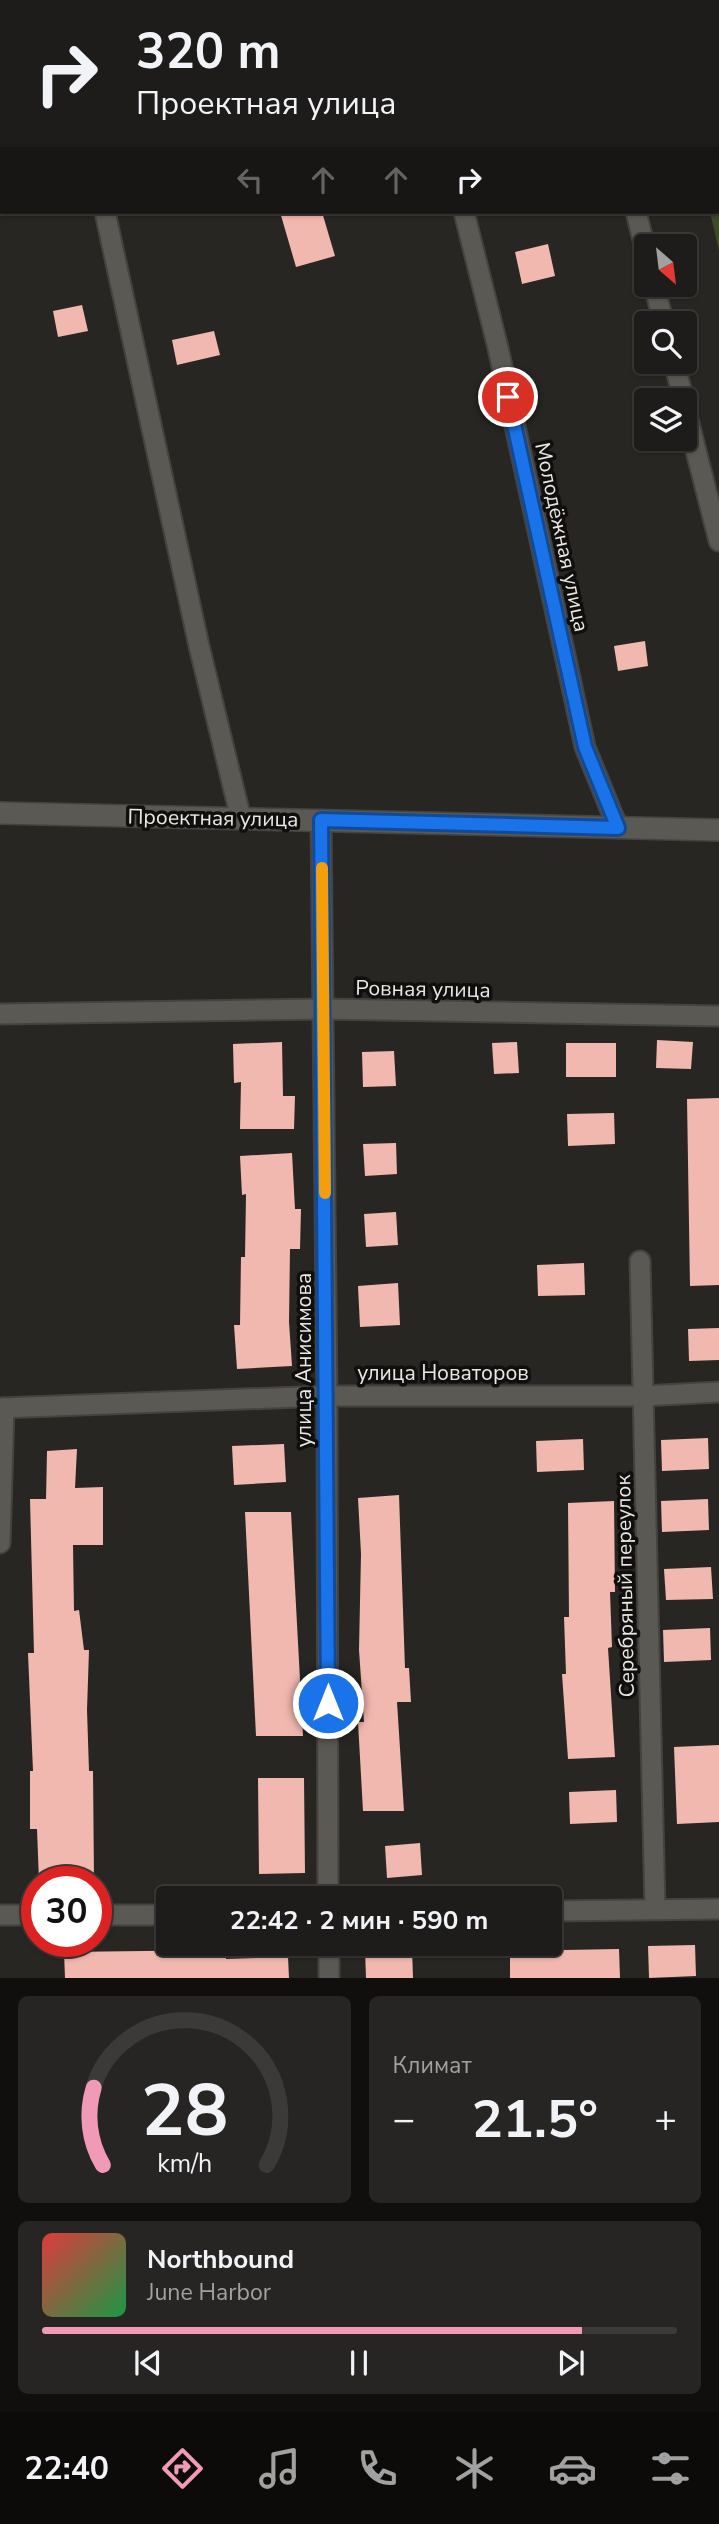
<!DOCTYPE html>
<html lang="ru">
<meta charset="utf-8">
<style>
:root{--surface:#1e1c1a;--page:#262523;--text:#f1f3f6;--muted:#a1a1a2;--line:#3c3a39;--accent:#f09ab7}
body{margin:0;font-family:"Nunito Sans",sans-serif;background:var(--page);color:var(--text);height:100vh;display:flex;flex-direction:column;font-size:26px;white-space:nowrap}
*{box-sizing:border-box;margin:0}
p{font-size:23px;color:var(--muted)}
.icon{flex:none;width:38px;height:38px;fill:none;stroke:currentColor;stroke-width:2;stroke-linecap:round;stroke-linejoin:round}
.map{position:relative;height:1978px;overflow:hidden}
.sheet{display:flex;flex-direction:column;gap:18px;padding:18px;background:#100f0e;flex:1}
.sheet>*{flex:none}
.banner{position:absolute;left:0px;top:0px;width:719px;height:214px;box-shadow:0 2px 5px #0004,0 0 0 2px var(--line);background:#1e1c1a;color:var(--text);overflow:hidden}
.needle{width:46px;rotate:152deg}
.tools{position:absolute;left:634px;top:234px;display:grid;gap:14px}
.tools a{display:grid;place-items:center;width:63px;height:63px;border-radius:7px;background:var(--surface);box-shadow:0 2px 5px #0004,0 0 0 2px var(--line);font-size:35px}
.speed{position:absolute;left:21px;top:1866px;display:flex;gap:14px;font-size:35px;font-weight:700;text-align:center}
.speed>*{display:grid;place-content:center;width:91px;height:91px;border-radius:50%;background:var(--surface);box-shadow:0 2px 5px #0004,0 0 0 2px var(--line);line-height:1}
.speed .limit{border:10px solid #d22;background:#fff;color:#111}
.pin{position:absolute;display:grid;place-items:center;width:60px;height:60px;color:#fff;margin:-30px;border:4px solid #fff;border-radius:50%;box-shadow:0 2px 7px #0007}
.me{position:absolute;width:77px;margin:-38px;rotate:0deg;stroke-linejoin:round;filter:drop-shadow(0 0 5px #0008)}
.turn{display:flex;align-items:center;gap:24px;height:147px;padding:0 21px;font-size:32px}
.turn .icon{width:91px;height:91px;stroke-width:2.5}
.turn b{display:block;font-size:49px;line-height:60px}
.lanes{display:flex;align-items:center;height:66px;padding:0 21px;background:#0003;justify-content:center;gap:35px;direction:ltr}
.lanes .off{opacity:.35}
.big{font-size:52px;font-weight:700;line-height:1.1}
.sheet .card{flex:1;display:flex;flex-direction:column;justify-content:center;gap:10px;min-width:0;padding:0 24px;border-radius:10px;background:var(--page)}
.sheet .dial{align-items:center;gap:0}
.dial svg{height:182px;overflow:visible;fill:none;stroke:var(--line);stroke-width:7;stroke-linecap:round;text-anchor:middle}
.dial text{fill:var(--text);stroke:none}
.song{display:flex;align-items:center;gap:21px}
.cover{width:84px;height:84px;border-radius:10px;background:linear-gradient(135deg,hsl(0 70% 55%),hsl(140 70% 35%))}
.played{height:7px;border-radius:4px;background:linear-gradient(90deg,var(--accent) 85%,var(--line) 85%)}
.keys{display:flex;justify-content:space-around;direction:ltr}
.heat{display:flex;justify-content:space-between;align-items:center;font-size:38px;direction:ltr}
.sheet .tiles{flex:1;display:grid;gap:18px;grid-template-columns:1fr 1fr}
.card:last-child{grid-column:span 2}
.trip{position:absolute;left:156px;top:1886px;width:406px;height:70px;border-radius:7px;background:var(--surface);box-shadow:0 2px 5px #0004,0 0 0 2px var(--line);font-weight:700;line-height:70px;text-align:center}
.tabs{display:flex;height:112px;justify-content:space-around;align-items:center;background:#0c0b0a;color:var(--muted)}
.tabs .icon{width:49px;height:49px}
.tabs .selected{color:var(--accent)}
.tabs b{font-size:32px;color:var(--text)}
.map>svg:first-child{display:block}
</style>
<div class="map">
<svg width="719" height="1978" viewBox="0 0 719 1978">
<rect width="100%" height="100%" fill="#282622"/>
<polygon fill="#3f4a28" points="661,0 719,0 719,251 710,212 718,212 718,2"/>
<g fill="#f1b8b0">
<polygon points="280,212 322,212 335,256 296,267"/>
<polygon points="548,244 555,276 522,284 515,252"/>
<polygon points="82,305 88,331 58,337 53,311"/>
<polygon points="214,331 220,355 177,365 172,340"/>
<polygon points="645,641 648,666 618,671 614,646"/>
<polygon points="657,1040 693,1042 691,1069 656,1068"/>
<polygon points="282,1042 283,1096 295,1096 294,1129 240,1129 241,1082 234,1083 233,1044"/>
<polygon points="517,1042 519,1073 494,1074 492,1043"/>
<rect x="566" y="1043" width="50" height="34"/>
<polygon points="394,1051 396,1086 363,1087 362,1052"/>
<polygon points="719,1098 719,1285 690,1286 687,1099"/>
<polygon points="614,1113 615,1144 568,1146 567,1114"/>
<polygon points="396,1143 397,1174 365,1176 363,1144"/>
<polygon points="292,1153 295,1209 301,1209 300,1249 290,1249 289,1322 292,1366 237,1369 234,1325 240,1325 241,1257 245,1257 246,1194 242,1195 240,1156"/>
<polygon points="396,1212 398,1245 366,1247 364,1214"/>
<polygon points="584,1263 585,1295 538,1296 537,1265"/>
<polygon points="398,1283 400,1325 360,1327 358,1286"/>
<polygon points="719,1328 719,1360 689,1361 688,1329"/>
<polygon points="708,1438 709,1469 662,1471 661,1440"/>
<polygon points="583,1439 584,1470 537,1472 536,1441"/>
<polygon points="284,1444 286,1482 234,1485 232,1446"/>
<polygon points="77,1449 75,1488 103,1487 103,1545 73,1545 74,1611 79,1610 84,1650 89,1650 87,1710 89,1771 93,1771 94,1881 39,1881 37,1829 30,1829 30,1771 33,1771 28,1653 34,1653 30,1499 46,1499 47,1451"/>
<polygon points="399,1495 405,1668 409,1668 411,1702 397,1702 404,1811 363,1811 358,1722 364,1722 359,1650 361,1554 358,1498"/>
<polygon points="708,1499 709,1530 662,1532 661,1501"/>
<polygon points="614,1501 615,1592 610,1592 612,1647 608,1648 615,1757 568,1759 562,1674 566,1674 564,1617 569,1617 568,1503"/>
<polygon points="245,1512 291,1512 303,1736 256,1736"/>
<polygon points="711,1567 713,1599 666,1600 664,1569"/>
<polygon points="710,1628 711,1660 664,1662 663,1630"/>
<polygon points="719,1745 719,1822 677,1824 674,1747"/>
<polygon points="258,1778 304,1778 305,1873 259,1874"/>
<polygon points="616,1790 617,1822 570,1824 569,1792"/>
<polygon points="420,1843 422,1875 387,1878 385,1846"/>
<polygon points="695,1945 696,1976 649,1978 648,1946"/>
<polygon points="412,1948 413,1978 366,1978 365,1949"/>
<polygon points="619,1949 620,1978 510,1978 510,1951"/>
<polygon points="226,1950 226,1959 288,1957 289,1978 65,1978 64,1952"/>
</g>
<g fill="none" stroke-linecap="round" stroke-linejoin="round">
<defs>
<g id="street">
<polyline points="54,0 55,2"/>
<polyline points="409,0 410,2"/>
<polyline points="584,0 585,2"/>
<polyline points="241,2 248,0"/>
<polyline points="0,63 2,63"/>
<polyline points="105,212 199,646 241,819"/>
<polyline points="464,212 498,348 585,747 618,828"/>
<polyline points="636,212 646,252"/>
<polyline points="654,285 664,324"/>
<polyline points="674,362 684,401"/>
<polyline points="684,404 719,541"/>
<polyline points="321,820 327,1396 328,1899"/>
<polyline points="0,1014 324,1009 719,1016"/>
<polyline points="640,1261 655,1909"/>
<polyline points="0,1408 327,1396 643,1396 719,1392"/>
<polyline points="0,1543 4,1408"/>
<polyline points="550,1911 719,1909"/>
<polyline points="0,1915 37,1915"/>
<polyline points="96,1915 168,1915"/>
<polyline points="329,1944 329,1978"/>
</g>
<polyline id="secondary" points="0,813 719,830"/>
</defs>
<use href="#street" stroke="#45433f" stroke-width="23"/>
<use href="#secondary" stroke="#45433f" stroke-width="24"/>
<use href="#street" stroke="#5b5953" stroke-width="19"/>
<use href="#secondary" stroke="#5b5953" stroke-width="21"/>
</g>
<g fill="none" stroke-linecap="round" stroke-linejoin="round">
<defs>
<polyline id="route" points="328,1703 321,820 618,828 585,747 508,397"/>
</defs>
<use href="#route" stroke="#114b97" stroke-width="18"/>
<use href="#route" stroke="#1a73e8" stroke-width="12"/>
<polyline stroke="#f59e0b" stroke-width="12" points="322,868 325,1193"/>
</g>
<g text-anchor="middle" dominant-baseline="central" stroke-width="7" stroke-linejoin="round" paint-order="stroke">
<g font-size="21" fill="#e9e8e5" stroke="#100f0d">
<text transform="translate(562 537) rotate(78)">Молодёжная улица</text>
<text transform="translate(213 818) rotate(1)">Проектная улица</text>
<text transform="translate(423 989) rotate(1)">Ровная улица</text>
<text transform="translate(304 1360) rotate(-90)">улица Анисимова</text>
<text x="443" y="1373">улица Новаторов</text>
<text transform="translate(625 1586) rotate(-91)">Серебряный переулок</text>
</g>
</g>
</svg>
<div class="tools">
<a><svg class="needle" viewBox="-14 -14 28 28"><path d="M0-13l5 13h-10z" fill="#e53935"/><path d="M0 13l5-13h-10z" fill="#a1a1a2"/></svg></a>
<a><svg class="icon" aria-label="search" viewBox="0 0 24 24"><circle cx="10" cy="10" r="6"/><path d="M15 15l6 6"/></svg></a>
<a><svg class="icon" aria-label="layers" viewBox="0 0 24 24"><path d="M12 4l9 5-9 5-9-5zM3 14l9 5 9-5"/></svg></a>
</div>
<div class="speed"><div class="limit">30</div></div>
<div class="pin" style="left:508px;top:397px;background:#d93025"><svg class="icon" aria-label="arrive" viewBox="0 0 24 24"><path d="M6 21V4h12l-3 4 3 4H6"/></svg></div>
<svg class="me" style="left:328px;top:1703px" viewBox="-20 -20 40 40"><circle r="17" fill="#1a73e8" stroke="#fff" stroke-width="3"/><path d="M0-11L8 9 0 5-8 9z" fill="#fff"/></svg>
<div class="trip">22:42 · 2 мин · 590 m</div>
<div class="banner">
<div class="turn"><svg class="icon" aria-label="right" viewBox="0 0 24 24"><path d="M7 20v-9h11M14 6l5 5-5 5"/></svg><div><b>320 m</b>Проектная улица</div></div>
<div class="lanes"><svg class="icon off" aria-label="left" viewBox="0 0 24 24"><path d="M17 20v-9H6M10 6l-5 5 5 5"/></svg><svg class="icon off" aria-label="ahead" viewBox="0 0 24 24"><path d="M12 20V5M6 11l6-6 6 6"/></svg><svg class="icon off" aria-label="ahead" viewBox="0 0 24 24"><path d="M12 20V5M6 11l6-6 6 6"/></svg><svg class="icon" aria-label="right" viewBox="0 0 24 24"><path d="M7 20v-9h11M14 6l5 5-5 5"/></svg></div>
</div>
</div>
<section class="sheet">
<div class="tiles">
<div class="card dial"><svg viewBox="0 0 100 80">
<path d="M14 69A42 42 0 1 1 86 69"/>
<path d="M14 69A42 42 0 0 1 10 35" stroke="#f09ab7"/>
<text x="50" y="56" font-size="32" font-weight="700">28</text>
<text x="50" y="72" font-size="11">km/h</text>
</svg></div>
<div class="card"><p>Климат</p>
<div class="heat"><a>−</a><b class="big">21.5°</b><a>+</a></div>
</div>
<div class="card">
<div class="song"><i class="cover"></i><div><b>Northbound</b><p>June Harbor</p></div></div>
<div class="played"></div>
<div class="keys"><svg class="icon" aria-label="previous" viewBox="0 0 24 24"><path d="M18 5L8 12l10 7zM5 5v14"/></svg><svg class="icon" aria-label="pause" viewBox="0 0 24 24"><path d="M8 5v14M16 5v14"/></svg><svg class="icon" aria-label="next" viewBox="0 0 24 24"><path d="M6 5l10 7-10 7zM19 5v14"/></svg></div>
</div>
</div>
</section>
<nav class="tabs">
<b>22:40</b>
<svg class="icon selected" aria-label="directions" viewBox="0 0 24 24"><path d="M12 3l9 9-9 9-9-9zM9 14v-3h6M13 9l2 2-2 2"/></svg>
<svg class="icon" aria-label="music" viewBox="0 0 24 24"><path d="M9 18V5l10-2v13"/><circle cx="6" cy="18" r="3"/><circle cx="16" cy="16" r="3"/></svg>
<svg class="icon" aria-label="phone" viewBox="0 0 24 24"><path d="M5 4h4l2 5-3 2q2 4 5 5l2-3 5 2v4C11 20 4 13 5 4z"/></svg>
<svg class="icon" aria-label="climate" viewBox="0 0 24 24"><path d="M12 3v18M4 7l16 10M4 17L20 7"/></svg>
<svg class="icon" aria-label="car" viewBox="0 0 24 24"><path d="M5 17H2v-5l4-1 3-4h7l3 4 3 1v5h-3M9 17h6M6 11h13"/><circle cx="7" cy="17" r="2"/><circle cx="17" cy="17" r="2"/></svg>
<svg class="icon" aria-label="filters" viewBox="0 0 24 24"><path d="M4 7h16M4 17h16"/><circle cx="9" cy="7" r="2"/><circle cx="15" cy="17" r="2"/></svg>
</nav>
